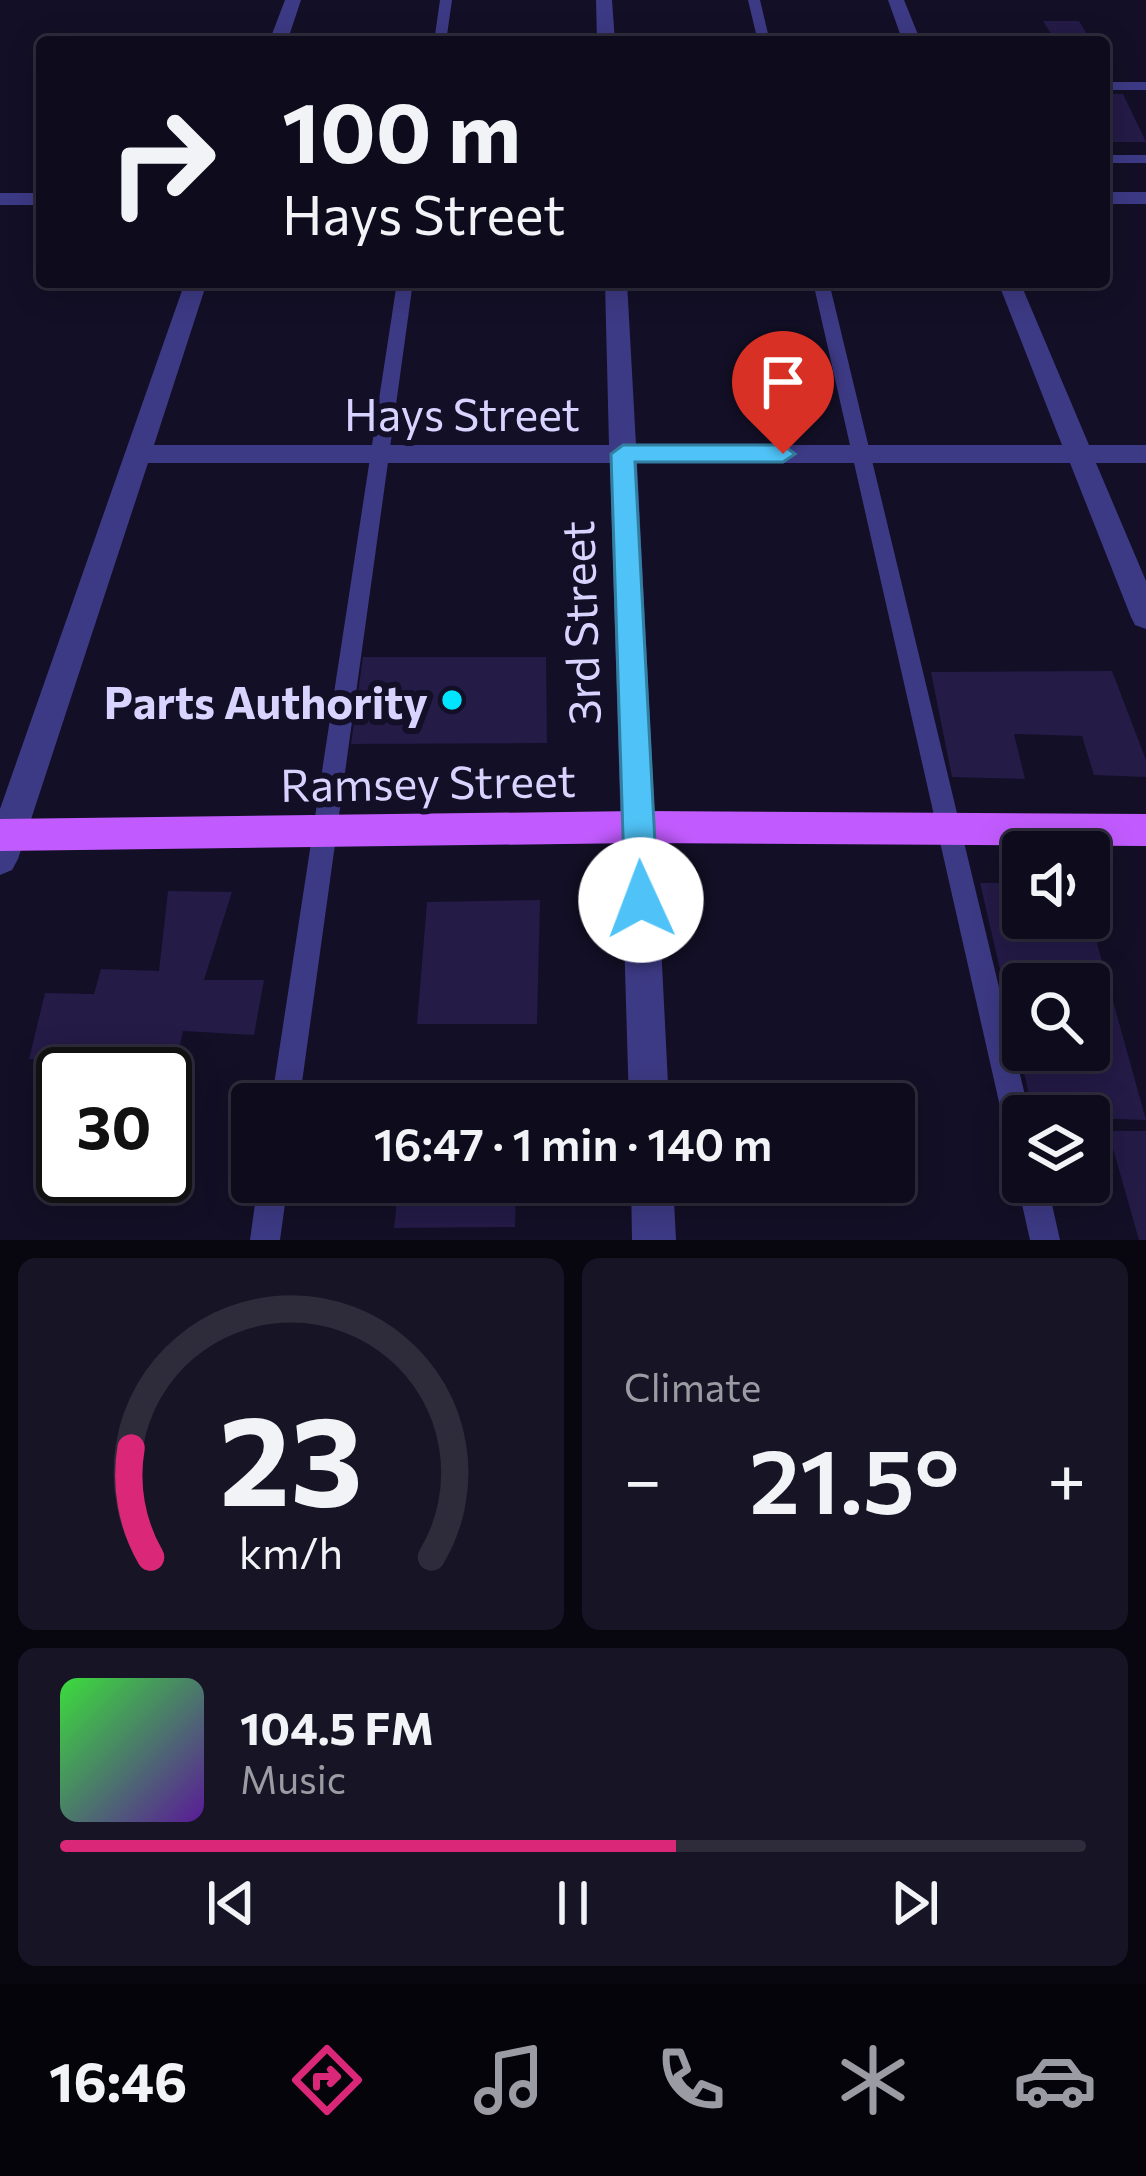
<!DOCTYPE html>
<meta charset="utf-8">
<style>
:root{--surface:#0e0b1c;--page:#171425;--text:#f1f3f6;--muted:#9b9ba3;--line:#2e2b3b;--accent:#db2777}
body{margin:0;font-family:Commissioner,sans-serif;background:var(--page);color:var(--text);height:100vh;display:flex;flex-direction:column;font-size:45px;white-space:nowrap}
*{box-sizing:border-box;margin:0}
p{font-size:39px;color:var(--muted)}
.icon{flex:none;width:66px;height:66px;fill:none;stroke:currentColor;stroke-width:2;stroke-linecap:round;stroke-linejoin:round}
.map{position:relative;height:1240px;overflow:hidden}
.side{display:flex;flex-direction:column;gap:18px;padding:18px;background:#08060f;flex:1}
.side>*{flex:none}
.hud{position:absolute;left:36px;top:36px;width:1074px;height:252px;border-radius:12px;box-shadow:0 6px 30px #0003,0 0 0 3px var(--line);background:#0e0b1c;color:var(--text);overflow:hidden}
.controls{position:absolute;left:1002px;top:831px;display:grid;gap:24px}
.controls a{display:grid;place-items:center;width:108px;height:108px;border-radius:12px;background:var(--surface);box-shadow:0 6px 30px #0003,0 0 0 3px var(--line);font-size:60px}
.speed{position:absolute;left:36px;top:1047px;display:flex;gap:24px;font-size:60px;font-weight:700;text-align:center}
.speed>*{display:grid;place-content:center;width:156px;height:156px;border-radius:50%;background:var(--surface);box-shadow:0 6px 30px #0003,0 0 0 3px var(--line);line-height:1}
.speed .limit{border:6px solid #111;border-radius:18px;background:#fff;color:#111}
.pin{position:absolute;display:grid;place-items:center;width:102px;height:102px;color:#fff;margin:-123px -51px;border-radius:50% 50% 50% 0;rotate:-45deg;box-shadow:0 0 12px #0007}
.pin .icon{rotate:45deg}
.me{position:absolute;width:132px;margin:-66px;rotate:358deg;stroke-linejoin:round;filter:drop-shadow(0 0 9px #0008)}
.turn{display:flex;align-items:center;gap:42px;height:252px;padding:0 48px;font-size:54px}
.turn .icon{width:156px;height:156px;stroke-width:2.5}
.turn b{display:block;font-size:84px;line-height:102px}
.big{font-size:90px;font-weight:600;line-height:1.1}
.side .tile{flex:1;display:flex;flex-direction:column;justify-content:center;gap:18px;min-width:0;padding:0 42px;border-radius:18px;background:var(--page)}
.side .dial{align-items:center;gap:0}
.dial svg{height:312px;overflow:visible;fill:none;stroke:var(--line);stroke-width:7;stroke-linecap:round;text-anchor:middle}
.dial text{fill:var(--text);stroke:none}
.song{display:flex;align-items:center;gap:36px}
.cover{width:144px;height:144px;border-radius:18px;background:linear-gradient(135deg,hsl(120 70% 55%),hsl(270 70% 35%))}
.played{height:12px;border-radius:6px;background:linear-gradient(90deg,var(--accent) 60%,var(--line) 60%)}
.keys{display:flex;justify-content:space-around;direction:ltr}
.heat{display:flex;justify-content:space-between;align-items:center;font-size:66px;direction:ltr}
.side .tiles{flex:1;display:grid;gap:18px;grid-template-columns:1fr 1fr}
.tile:last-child{grid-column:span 2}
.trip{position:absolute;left:231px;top:1083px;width:684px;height:120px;border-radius:12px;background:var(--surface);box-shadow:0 6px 30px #0003,0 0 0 3px var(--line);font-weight:600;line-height:120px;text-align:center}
.menu{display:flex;height:192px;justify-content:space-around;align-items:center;background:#06040b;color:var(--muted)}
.menu .icon{width:84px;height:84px}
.menu .active{color:var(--accent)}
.menu b{font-size:54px;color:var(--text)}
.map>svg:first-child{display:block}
</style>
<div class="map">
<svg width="1146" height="1240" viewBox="0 0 1146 1240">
<rect width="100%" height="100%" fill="#130f26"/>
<g fill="#241b47" fill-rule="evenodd">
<polygon points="1043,21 1079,21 1092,42 1056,42"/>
<polygon points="1104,94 1123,94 1146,142 1104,142"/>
<polygon points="363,657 546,657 547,743 351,744"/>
<polygon points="1112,671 1146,760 1146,777 1094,775 1082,736 1014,734 1025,779 952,777 931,672"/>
<path d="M980 883H1023V918H1090L1146 1120 1034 1116ZM1023 984H1089V1050H1023Z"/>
<polygon points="168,891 232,892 204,980 264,980 254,1035 183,1031 177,1059 29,1059 45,993 94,994 101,969 159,971"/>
<polygon points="540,900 537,1024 417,1024 427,902"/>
<polygon points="1108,1131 1146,1131 1146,1240 1139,1240"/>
<polygon points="399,1182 516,1182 515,1227 394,1228"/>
</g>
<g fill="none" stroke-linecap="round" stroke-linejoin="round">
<g fill="#3d3a85" fill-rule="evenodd">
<polygon points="440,0 452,0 446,42 434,42"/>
<polygon points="748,0 760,0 770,42 758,42"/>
<rect x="1104" y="82" width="42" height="8"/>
<rect x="1104" y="155" width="42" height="8"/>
<polygon points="397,282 413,282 299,1104 271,1104"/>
<polygon points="813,282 829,282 1030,1116 1023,1116 1023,1160 1013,1156 1009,1146"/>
<polygon points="1023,1171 1023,1182 1047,1182 1060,1240 1030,1240 1017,1182"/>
<polygon points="258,1182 288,1182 280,1240 250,1240"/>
</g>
<g fill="#3d3a85" fill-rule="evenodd">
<polygon points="285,0 301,0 287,42 269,42"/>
<polygon points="596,0 612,0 615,42 597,42"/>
<polygon points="888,0 904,0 921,42 903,42"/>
<rect x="1104" y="192" width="42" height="12"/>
<rect x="0" y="193" width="42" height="12"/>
<polygon points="185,282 207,282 154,445 609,445 605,282 627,282 636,445 1062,445 998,282 1020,282 1089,445 1146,445 1146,463 1096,463 1146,581 1146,629 1135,625 1131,617 1070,463 637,463 669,1104 629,1104 610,463 148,463 18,859 12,870 0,875 0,809"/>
<polygon points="631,1182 673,1182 676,1240 632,1240"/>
</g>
<polygon fill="#c25bff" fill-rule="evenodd" points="639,811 1146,814 1146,846 639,843 0,851 0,819"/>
</g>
<polygon fill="#4fc3f7" stroke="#337fa1" stroke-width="3" points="623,445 783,445 795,454 783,462 635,462 658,900 653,911 641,916 630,911 625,900 611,454"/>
<circle fill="#00e5ff" stroke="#130f26" stroke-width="4.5" cx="452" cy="700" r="12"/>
<g text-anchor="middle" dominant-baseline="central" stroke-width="12" stroke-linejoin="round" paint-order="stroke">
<g font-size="45" fill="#d9d4ff" stroke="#130f26">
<text x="462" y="412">Hays Street</text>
<text transform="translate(579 623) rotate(-92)">3rd Street</text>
<text transform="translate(428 781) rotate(-1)">Ramsey Street</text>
</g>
<g font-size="45" font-weight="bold" fill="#d9d4ff" stroke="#130f26" text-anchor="end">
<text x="428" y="700">Parts Authority</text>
</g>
</g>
</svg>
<div class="controls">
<a><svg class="icon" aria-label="sound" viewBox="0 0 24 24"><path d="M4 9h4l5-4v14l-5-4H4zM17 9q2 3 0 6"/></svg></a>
<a><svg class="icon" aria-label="search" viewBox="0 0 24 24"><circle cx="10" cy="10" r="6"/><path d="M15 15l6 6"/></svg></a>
<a><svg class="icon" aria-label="layers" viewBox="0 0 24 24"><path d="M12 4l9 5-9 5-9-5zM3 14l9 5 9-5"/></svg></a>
</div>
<div class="speed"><div class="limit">30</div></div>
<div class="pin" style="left:783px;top:454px;background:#d93025"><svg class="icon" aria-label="arrive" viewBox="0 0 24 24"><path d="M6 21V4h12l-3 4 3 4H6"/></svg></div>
<svg class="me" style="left:641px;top:900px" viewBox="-20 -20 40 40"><circle r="19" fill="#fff"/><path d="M0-13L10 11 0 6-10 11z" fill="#4fc3f7"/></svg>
<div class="trip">16:47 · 1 min · 140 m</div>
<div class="hud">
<div class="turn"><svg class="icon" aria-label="right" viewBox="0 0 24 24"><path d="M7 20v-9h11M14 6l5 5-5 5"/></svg><div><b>100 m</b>Hays Street</div></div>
</div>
</div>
<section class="side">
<div class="tiles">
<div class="tile dial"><svg viewBox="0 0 100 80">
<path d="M14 69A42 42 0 1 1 86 69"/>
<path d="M14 69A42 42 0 0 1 9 41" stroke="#db2777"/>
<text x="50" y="56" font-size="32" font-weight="700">23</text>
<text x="50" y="72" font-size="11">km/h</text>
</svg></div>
<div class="tile"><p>Climate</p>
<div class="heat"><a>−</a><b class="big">21.5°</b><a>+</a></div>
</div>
<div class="tile">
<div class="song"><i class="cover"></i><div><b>104.5 FM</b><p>Music</p></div></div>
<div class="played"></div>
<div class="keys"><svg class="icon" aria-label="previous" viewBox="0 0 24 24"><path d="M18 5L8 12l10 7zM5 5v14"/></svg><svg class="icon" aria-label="pause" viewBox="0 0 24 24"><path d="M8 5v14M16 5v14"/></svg><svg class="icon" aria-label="next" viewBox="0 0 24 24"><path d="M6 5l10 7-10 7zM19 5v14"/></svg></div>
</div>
</div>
</section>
<nav class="menu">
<b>16:46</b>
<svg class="icon active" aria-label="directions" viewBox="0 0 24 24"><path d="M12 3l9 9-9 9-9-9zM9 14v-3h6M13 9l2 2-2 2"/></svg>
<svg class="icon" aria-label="music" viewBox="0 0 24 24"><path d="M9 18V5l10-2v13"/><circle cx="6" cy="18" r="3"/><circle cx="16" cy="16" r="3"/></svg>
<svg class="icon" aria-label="phone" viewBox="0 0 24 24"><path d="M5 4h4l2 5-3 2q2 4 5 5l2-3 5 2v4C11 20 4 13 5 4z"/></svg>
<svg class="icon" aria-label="climate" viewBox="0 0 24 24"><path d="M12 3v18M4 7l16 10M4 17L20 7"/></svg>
<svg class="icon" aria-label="car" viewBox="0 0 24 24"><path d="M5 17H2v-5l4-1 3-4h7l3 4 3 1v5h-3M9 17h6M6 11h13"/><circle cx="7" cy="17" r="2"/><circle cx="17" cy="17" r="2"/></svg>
</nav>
